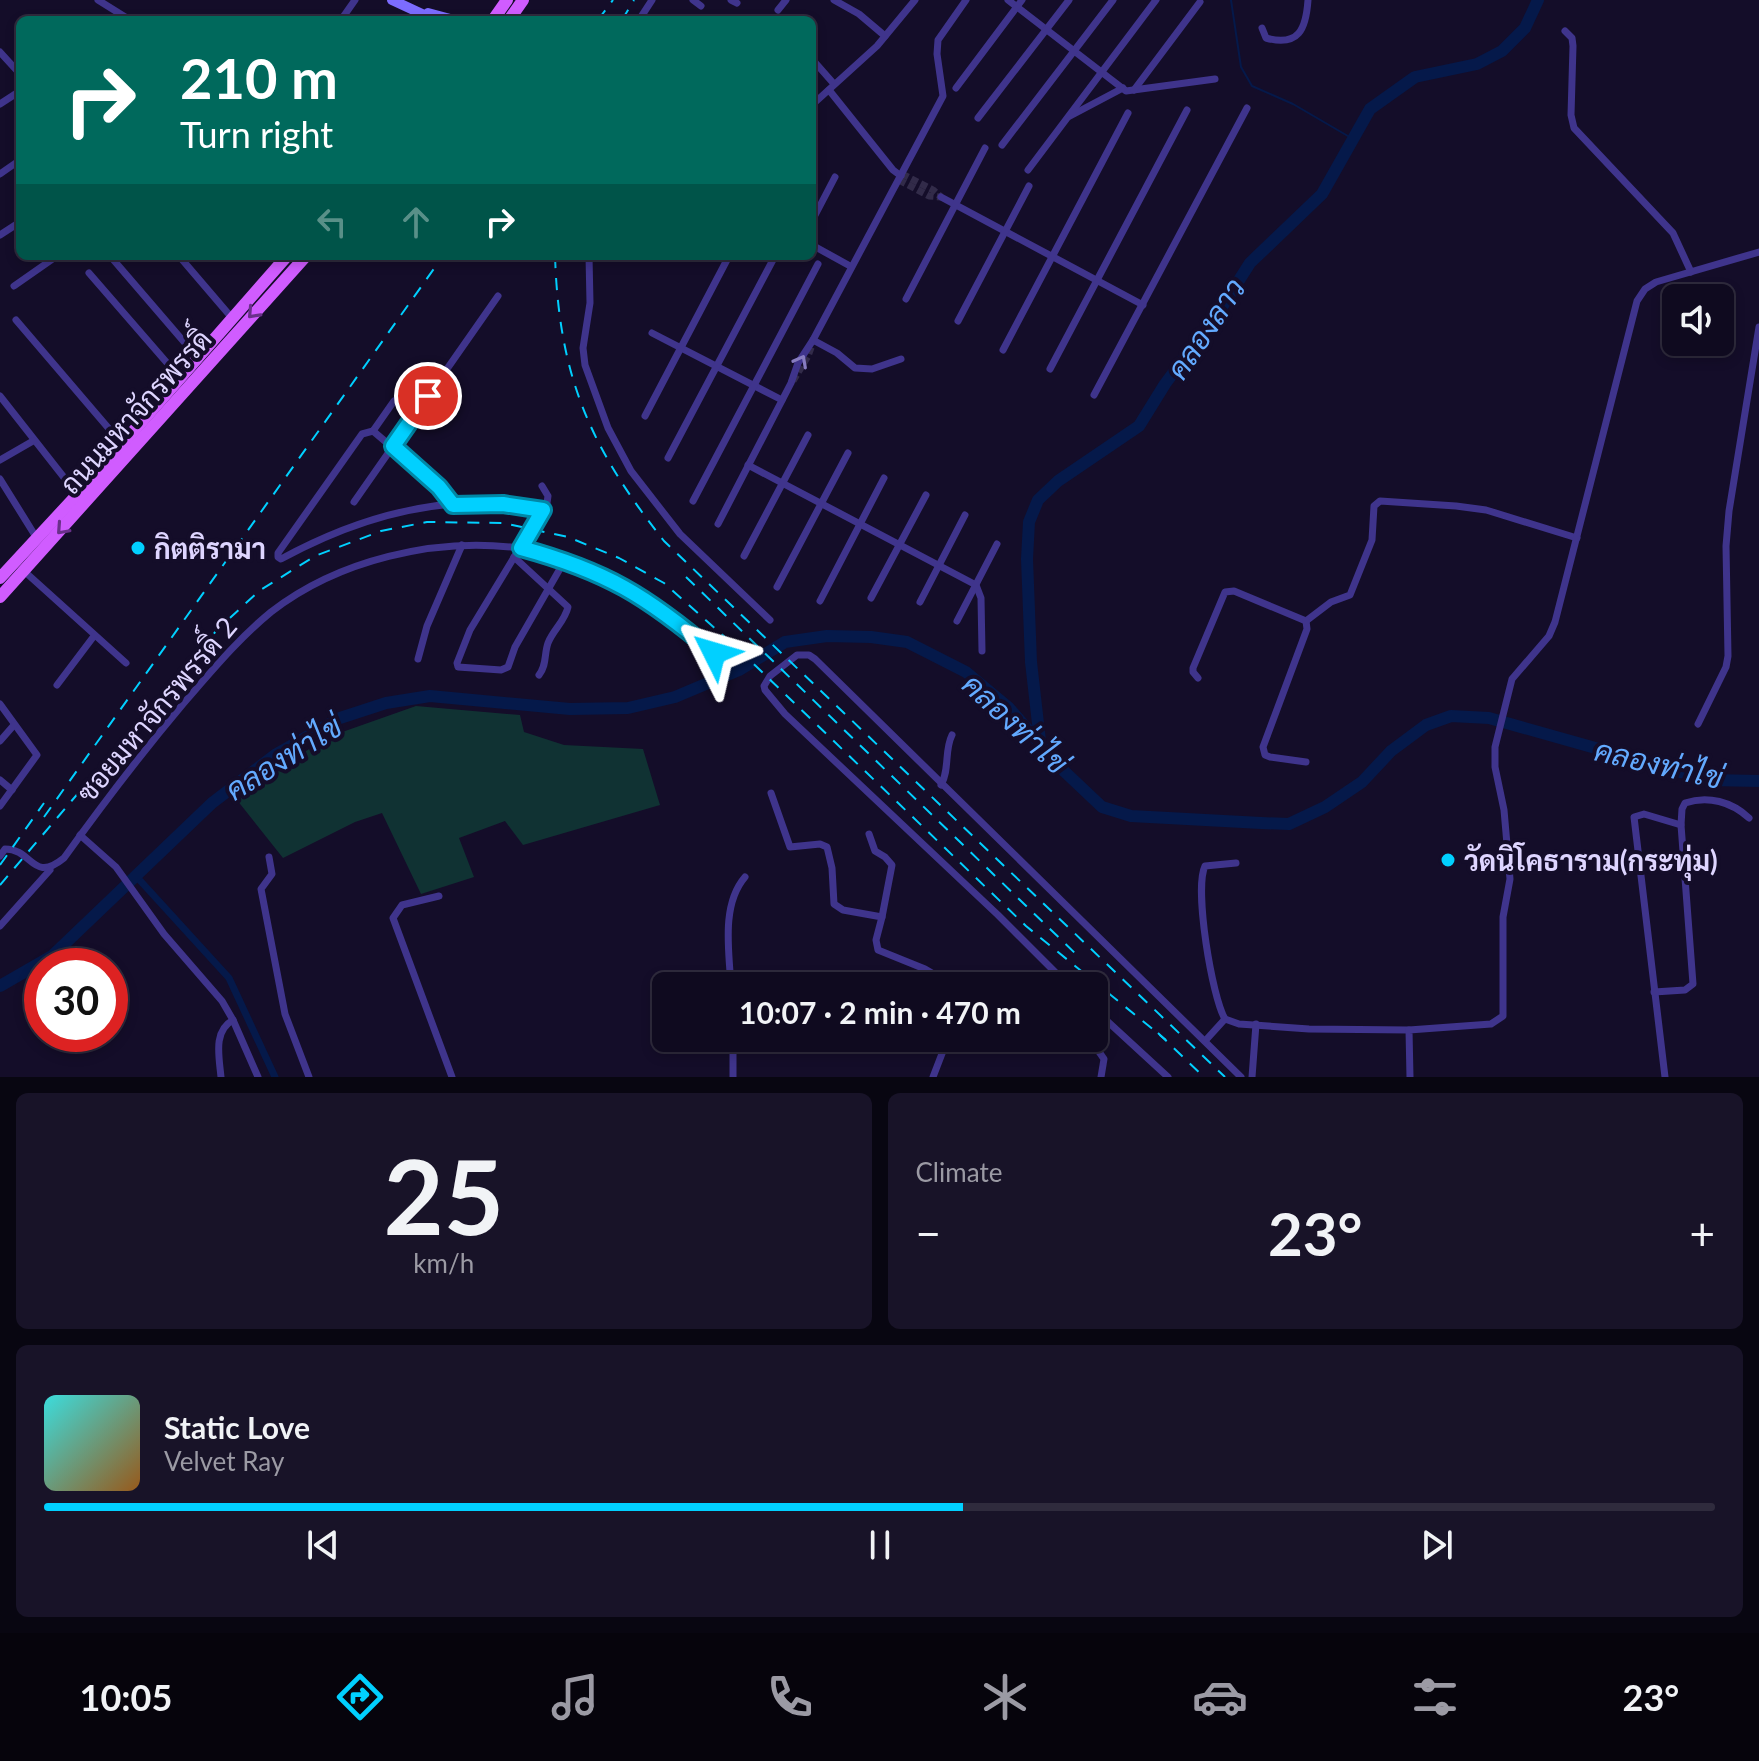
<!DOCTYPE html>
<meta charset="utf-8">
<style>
:root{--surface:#0f0a1f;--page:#181328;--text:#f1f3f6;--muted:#9b9aa4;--line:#2f2b3d;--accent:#01d0ff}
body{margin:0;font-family:Lato,Sarabun,sans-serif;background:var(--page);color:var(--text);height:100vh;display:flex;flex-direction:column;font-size:30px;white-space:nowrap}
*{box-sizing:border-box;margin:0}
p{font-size:26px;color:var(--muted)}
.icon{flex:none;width:44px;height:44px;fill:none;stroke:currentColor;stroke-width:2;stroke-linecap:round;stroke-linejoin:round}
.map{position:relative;height:1077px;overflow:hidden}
.details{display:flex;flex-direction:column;gap:16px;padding:16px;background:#080611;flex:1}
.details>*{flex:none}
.banner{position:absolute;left:16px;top:16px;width:800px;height:244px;border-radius:12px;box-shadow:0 4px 12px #0003,0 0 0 2px var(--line);background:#00695c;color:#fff;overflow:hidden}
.buttons{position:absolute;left:1662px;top:284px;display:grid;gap:16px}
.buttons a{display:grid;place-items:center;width:72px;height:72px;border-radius:12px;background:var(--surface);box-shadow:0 4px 12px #0003,0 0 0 2px var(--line);font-size:40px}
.speed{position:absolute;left:24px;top:948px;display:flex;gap:16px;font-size:40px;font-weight:700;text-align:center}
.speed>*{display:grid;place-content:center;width:104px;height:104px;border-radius:50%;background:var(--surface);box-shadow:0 4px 12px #0003,0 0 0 2px var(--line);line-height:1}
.speed .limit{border:12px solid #d22;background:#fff;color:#111}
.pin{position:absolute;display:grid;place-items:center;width:68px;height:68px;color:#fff;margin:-34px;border:4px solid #fff;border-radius:50%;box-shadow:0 2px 8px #0007}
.me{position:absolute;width:88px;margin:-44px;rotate:310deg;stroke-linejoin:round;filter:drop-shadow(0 0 6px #0008)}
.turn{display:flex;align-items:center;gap:28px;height:168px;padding:0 32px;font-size:36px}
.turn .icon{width:104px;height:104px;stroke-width:2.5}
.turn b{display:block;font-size:56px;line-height:68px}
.lanes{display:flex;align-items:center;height:76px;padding:0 32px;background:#0003;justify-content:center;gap:40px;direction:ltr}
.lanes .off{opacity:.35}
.big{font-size:60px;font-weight:700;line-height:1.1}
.details .tile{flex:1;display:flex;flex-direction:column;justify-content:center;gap:12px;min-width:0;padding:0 28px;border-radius:12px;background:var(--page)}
.details .dial{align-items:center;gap:0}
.dial b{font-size:104px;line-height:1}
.song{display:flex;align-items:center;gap:24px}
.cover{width:96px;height:96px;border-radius:12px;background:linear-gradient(135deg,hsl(180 70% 55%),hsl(30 70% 35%))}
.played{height:8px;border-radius:4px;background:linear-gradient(90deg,var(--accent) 55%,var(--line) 55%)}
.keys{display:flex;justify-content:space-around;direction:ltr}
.heat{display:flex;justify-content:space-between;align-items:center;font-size:44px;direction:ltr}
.details .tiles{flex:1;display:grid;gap:16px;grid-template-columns:1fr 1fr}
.tile:last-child{grid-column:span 2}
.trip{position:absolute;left:652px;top:972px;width:456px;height:80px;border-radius:12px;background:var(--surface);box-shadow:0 4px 12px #0003,0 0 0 2px var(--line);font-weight:700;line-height:80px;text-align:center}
.menu{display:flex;height:128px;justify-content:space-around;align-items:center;background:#06040c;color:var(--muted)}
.menu .icon{width:56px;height:56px}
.menu .selected{color:var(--accent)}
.menu b{font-size:36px;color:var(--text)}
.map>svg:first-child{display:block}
</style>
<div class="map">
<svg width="1759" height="1077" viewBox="0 0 1759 1077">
<rect width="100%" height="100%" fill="#140d29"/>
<polygon fill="#103233" points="416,706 520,715 524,732 564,745 643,749 660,805 523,845 505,821 459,838 474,877 421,894 382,813 355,822 283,858 237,800 286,763 331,736"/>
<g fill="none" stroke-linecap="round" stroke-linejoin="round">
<polyline stroke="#05194a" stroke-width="2" points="1231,0 1241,67 1252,86 1293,104 1353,139"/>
<polyline stroke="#05194a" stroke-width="7" points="135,875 229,978 275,1077"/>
<g stroke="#05194a" stroke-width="12">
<polyline points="1040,741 1031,662 1027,559 1029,522 1038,500 1058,481 1139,426 1165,384 1220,310 1250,263 1322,194 1370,109 1415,77 1477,64 1502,51 1525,28 1538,0"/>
<polyline points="0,986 52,956 212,803 275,755 340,718 386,703 430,696 570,709 628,708 675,697 739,670 785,642 827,636 871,637 907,642 966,672 1008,707 1065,772 1102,807 1131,816 1261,823 1289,824 1325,807 1362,782 1391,751 1426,725 1451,716 1489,718 1709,780 1759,781"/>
</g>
<g stroke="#322b49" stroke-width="7" stroke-dasharray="7 3.5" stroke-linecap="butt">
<polyline points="902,174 933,190 941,197"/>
<polyline points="899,180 929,196 941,197"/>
<polyline points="793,381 808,356 813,342"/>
</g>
<g stroke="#3f348c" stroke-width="7">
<polyline points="98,0 130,20"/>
<polyline points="693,0 701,6"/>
<polyline points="731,0 737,3"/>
<polyline points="834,0 859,14 885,36"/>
<polyline points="1008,0 1126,91 1215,79"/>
<polyline points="778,10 786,0"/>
<polyline points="341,20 355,0"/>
<polyline points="639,20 652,0"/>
<path d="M1262 28 1266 38C1299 47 1306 29 1308 0"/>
<polyline points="1565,31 1572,38 1573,46 1571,115 1574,128 1673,233 1691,272"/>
<polyline points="0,52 20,74"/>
<polyline points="812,59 834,84"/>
<polyline points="956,88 1022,0"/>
<polyline points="829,90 893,170 901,176"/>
<polyline points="1134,90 1200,2"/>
<polyline points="0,104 20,91"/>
<polyline points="812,105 877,46 915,0"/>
<polyline points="1070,116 1123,88"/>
<polyline points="978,118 1069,0"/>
<polyline points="1002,145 1113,0"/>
<polyline points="1028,170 1156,0"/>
<polyline points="0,174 20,160"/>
<polyline points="941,197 1143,305"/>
<polyline points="812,221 835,177"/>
<polyline points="0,235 20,222"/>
<polyline points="812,245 850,266"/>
<polyline points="179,256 232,318"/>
<polyline points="589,256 590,303 583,348 585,365 608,428 631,471 680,534 770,620"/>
<polyline points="111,257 197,357"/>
<polyline points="89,273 181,379"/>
<polyline points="14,286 57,256"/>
<polyline points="906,299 985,148"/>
<polyline points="16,320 122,444"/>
<polyline points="958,321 1029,186"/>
<polyline points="652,333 782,400"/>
<polyline points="813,340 837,353 855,368 872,369 901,359"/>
<polyline points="1003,350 1128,113"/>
<polyline points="1050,369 1187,110"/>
<polyline points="1094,395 1247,108"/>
<polyline points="0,396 77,494"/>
<polyline points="645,416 729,256"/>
<polyline points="373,431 394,401"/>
<polyline points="668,458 775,256"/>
<polyline points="0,460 33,441"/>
<polyline points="748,465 976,585 981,598 982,651"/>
<polyline points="0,479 36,537"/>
<polyline points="542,486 548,496 547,503 470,630 457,663 458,667 501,670 508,667 515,647 565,560"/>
<polyline points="693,501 818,264"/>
<polyline points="354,502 498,296"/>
<path d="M453 505 439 487 373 431 362 434 278 553V557L281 559C362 515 451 490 543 510"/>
<polyline points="718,524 791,383 798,363 813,340 943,96 937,54 938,40 966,0"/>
<polyline points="744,556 808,435"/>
<path d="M514 557 568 607C565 621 553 630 548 643 544 654 547 665 539 675"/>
<polyline points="24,571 126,663"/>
<polyline points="777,587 848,453"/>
<polyline points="871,598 926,495"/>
<polyline points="820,601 884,478"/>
<polyline points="920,602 965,515"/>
<polyline points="957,621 997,544"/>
<polyline points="1306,621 1331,602 1350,595 1372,540 1374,506 1380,501 1456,506 1486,510 1577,538"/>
<polyline points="418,659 427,626 462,545"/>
<polyline points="1198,678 1193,672 1193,668 1225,592 1234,591 1306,621"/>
<polyline points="57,685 94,636"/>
<polyline points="0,704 37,755 0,806"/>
<polyline points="1698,724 1726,667 1728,656 1726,546 1729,511 1759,327"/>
<polyline points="0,741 14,725"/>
<polyline points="1306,762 1270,757 1265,755 1263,747 1307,629 1306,621"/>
<polyline points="0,780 12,790"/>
<path d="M941 785C950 769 944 751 952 735"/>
<polyline points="771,793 790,847 820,844 827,847 832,868 834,904 843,910 882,917 876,940 878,950 925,969 954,986"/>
<polyline points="869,834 875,851 885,857 892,865 882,917"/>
<polyline points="80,835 116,867 164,934 222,1001 233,1020 258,1077"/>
<path d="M0 856 5 849C33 849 32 884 64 858 102 805 141 754 183 704 211 672 238 639 271 612 338 560 435 537 519 548 552 552 587 567 616 582 653 600 684 627 714 653"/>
<polyline points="269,857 272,874 261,889 285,1014 309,1077"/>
<path d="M1236 863 1205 866C1194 889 1212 997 1225 1019L1239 1024 1309 1029 1409 1030"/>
<polyline points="439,896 402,905 393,918 452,1077"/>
<polyline points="0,926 50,870"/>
<path d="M731 986C729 951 721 905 745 877"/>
<polyline points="1069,986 998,915 785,714 765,690 764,686 770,676 797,655 809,655 815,659 1241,1077"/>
<polyline points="1654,992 1685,990 1693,984 1681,825"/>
<polyline points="1094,1009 1168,1077"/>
<polyline points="1205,1041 1225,1019"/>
<polyline points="1095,1046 1104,1059 1101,1077"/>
<path d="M221 1077C219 1056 213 1031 233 1020"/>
<polyline points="733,1077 733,1038"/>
<polyline points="933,1077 948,1038"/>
<polyline points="1252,1077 1256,1024"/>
<polyline points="1410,1077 1409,1030 1491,1024 1503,1016 1503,917 1510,879 1504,810 1495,767 1495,747 1512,679 1549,636 1555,622 1637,301 1645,289 1656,282 1759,252"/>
<path d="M1665 1077 1634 817 1644 814 1681 825 1682 809 1685 803C1708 795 1732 802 1749 818"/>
</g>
<g stroke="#7c6cff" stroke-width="10">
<polyline points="392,0 435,20"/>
<polyline points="428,13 454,20"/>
</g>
<g stroke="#d05cff" stroke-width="12">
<polyline points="493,20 507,0"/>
<polyline points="509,20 523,0"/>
<polyline points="0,578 88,483 287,256"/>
<polyline points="0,597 306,256"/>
</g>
<g stroke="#01d0ff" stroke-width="2" stroke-dasharray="12 10" stroke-linecap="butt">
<polyline points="598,20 613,0"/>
<polyline points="622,20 634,0"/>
<path d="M555 256C559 377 590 447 664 541L1225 1077"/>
<polyline points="686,577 1080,958"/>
<polyline points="44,817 443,256"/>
<polyline points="0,865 44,803"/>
<polyline points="0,885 217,630 259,591 315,556 381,531 427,522 503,523 568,537 619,558 664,583 736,647 1026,926 1166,1040"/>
<polyline points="1158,1033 1204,1077"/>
</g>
</g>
<defs><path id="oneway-chevron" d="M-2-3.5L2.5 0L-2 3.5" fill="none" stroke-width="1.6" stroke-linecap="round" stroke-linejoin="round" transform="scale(2)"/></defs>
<g stroke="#693189">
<use href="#oneway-chevron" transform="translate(253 313) rotate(133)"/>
<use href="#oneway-chevron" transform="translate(62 529) rotate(132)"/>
</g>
<use stroke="#877cc0" href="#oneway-chevron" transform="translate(801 361) rotate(-62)"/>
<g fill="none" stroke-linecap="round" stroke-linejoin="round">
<defs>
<path id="route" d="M428 396 393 446 439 487 453 505 503 504 543 510 521 548C606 571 647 596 714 653"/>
</defs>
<use href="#route" stroke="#0187a6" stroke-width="20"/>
<use href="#route" stroke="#01d0ff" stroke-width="14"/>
</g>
<g fill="#01d0ff" stroke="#140d29" stroke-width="3">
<circle cx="138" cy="548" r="8"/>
<circle cx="1448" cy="860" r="8"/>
</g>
<g text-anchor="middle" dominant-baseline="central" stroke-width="8" stroke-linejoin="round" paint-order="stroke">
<g font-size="28" fill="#ded5ff" stroke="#140d29">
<text transform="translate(135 411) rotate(-48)">ถนนมหาจักรพรรดิ์</text>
<text transform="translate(156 709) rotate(-50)">ซอยมหาจักรพรรดิ์ 2</text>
</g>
<g font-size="28" font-weight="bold" fill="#ded5ff" stroke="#140d29" text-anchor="start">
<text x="154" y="548">กิตติรามา</text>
<text x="1464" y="860">วัดนิโคธาราม(กระทุ่ม)</text>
</g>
<g font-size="30" font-style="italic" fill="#63aaff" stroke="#140d29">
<text transform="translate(1205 328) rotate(-56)">คลองลาว</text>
<text transform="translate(1016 723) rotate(43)">คลองท่าไข่</text>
<text transform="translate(283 757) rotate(-32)">คลองท่าไข่</text>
<text transform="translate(1659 763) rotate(13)">คลองท่าไข่</text>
</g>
</g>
</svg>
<div class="buttons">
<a><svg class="icon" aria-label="sound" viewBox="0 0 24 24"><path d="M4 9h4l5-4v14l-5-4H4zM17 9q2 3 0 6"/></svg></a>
</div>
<div class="speed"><div class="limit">30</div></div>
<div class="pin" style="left:428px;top:396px;background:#d93025"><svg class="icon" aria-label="arrive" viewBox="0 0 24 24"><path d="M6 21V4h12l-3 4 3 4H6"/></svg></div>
<svg class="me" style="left:714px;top:653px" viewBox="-20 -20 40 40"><path d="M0-17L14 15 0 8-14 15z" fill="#01d0ff" stroke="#fff" stroke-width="4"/></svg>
<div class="trip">10:07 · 2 min · 470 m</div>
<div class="banner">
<div class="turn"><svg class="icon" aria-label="right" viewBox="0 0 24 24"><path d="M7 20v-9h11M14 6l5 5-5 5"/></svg><div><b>210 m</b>Turn right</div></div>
<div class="lanes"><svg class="icon off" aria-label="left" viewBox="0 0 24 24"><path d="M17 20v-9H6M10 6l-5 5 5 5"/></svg><svg class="icon off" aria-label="ahead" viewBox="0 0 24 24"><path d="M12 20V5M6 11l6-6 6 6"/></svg><svg class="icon" aria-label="right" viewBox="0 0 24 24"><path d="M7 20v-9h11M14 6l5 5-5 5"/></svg></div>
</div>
</div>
<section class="details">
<div class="tiles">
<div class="tile dial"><b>25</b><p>km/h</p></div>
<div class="tile"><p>Climate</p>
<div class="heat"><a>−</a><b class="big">23°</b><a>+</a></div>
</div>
<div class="tile">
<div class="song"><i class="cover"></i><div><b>Static Love</b><p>Velvet Ray</p></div></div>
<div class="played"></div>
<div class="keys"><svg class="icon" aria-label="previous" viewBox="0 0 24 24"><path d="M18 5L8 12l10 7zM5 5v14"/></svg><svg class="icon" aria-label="pause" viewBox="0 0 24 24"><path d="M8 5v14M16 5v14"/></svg><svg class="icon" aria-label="next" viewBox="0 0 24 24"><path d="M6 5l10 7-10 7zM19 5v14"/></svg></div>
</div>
</div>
</section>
<nav class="menu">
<b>10:05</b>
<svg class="icon selected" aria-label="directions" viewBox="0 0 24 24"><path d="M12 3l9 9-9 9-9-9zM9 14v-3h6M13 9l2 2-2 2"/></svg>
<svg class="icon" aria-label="music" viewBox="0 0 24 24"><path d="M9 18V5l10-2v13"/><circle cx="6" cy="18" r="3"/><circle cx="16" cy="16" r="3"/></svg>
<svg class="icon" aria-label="phone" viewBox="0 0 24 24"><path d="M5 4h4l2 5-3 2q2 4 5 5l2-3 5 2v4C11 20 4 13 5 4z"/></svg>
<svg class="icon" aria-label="climate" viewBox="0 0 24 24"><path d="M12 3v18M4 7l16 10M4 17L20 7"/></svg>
<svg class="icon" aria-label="car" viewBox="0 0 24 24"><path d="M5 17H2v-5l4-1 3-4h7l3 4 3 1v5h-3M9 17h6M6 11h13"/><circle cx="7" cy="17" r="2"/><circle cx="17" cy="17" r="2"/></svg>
<svg class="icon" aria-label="filters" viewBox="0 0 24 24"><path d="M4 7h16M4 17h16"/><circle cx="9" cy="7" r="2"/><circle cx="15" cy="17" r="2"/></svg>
<b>23°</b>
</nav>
